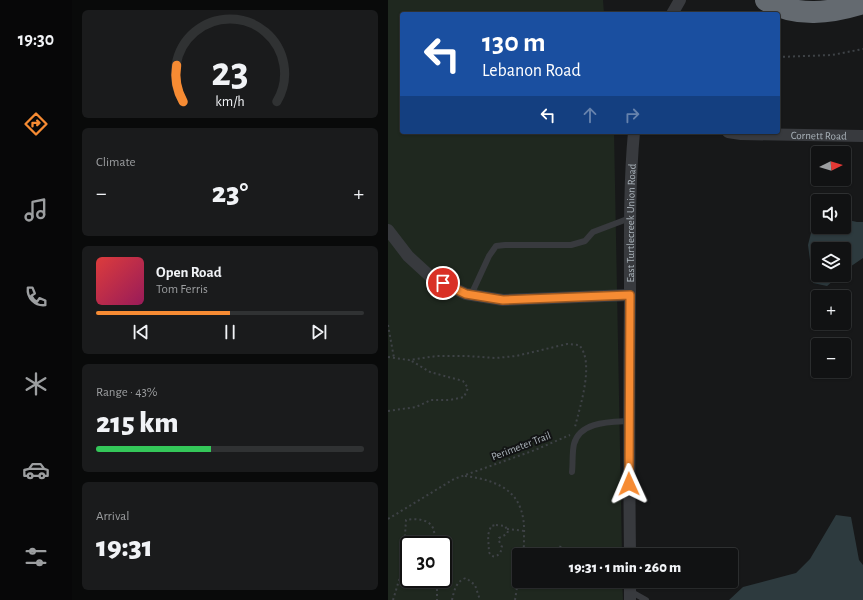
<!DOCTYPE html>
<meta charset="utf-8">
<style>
:root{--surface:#111213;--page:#1a1b1c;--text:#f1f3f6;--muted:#9c9ea0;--line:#303233;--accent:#f68b33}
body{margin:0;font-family:"Alegreya Sans",sans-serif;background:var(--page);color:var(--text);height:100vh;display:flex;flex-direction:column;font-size:15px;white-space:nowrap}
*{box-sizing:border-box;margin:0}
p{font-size:13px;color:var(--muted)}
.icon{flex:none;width:22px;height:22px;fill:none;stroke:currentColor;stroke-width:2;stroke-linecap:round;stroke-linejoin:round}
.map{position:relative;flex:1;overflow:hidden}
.panel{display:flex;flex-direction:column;gap:10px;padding:10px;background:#090a0a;width:316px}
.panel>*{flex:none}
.banner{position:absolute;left:12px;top:12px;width:380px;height:122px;border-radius:4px;box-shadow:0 1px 3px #0004,0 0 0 1px var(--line);background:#1a4fa0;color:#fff;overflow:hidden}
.needle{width:26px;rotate:85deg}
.fabs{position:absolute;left:423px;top:146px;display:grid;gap:8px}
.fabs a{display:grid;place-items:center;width:40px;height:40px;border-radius:4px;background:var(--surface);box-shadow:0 1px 3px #0004,0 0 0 1px var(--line);font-size:20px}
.speed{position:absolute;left:12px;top:536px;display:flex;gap:8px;font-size:20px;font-weight:700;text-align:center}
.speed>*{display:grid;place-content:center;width:52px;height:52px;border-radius:50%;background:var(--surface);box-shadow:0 1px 3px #0004,0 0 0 1px var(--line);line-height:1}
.speed .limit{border:2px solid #111;border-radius:6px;background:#fff;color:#111}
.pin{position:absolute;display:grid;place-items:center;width:34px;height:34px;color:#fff;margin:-17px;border:2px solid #fff;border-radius:50%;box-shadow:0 1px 4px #0007}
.me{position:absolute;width:44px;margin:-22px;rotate:359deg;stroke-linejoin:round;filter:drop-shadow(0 0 3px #0008)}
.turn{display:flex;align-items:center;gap:14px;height:84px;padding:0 16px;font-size:18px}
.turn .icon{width:52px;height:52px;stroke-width:2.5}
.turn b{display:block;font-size:28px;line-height:34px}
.lanes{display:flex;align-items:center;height:38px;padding:0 16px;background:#0003;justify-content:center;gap:20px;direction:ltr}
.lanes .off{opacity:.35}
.big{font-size:30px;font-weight:800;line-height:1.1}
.panel .tile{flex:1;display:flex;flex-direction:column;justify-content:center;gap:6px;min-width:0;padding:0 14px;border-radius:6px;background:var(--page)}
.panel .dial{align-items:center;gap:0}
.dial svg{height:104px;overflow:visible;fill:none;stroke:var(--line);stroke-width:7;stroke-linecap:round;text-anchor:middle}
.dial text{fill:var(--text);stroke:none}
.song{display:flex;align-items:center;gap:12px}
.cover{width:48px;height:48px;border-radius:6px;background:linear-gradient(135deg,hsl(0 70% 55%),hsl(330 70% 35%))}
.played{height:4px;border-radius:2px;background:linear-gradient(90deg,var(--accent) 50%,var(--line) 50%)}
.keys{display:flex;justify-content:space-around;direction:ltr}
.heat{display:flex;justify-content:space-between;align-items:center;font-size:22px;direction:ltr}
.charge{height:6px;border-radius:3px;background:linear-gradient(90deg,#34c759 43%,var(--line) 0)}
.trip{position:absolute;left:124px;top:548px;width:226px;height:40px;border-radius:4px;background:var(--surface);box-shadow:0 1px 3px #0004,0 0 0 1px var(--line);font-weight:800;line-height:40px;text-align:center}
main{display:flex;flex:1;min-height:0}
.menu{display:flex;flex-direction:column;width:72px;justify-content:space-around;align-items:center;background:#070708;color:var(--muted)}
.menu .icon{width:28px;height:28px}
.menu .on{color:var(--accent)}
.menu b{font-size:18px;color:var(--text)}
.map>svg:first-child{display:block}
</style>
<main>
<nav class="menu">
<b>19:30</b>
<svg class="icon on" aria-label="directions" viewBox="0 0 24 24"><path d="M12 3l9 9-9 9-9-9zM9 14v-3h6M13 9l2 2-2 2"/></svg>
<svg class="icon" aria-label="music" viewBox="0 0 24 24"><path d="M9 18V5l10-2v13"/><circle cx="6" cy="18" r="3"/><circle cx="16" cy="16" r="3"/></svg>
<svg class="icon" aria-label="phone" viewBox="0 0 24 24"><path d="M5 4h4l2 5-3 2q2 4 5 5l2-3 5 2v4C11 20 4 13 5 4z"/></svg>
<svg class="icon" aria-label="climate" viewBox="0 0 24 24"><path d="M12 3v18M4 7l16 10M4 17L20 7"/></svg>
<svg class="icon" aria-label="car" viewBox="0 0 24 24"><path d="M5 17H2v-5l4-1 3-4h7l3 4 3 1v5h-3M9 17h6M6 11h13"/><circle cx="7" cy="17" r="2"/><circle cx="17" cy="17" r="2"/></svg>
<svg class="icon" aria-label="filters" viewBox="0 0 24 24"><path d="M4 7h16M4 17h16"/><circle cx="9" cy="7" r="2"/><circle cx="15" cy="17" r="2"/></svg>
</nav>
<section class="panel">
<div class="tile dial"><svg viewBox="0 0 100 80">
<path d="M14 69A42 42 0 1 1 86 69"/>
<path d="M14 69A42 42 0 0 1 9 41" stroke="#f68b33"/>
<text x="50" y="56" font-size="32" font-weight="700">23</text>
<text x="50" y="72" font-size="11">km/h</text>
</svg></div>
<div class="tile"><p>Climate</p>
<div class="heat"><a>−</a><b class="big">23°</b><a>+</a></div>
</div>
<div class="tile">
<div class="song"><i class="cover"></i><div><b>Open Road</b><p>Tom Ferris</p></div></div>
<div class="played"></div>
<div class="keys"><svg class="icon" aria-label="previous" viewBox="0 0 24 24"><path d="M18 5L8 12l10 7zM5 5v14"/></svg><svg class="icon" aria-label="pause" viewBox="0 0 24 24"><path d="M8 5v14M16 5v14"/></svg><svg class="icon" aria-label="next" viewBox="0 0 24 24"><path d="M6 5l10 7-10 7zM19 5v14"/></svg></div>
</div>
<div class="tile"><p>Range · 43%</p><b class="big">215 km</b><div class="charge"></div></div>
<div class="tile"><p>Arrival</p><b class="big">19:31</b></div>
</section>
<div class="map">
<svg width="475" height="600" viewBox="0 0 475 600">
<rect width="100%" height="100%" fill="#171819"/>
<path fill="#1f281f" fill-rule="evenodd" d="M0 0H215L216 14H14V132H226L234 555H131V581H234L235 600H0ZM21 545H55V579H21Z"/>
<g fill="#2d3a3e">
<polygon points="428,213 430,213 430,227 456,227 456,219 469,222 475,222 475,258 456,271 456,249 430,249 430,275 452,275 439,286 425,283 420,245"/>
<polygon points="448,515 463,517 471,560 475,565 475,600 341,600 355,587 408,573 422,559"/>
</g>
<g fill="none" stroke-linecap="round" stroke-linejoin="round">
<g stroke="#3e4246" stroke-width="2" stroke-dasharray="2 3" stroke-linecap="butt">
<polyline points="390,57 444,55 475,49"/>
<polyline points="0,325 6,358"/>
<path d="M0 357 21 360 49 356H79L108 358 128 356 179 344 191 345C207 362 192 406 187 427"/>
<polyline points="0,411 28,407 43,400 62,400 76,397 80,388 75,381 42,372 22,360"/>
<path d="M77 476C115 481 138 494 136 536 136 542 136 549 135 555"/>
<polyline points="0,519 66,479 147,450 182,435"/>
<path d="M108 525 117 526 120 531 119 534 111 538V541L114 547C113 555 105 561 101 552L100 535 103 526Z"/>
<polyline points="119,529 137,531"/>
<polyline points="166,555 170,553 173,545"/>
<polyline points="49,579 49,600"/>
<path d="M5 600 15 567 18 520C27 518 41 519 45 528 47 533 47 540 47 545"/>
<path d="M64 600C66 591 68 581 78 578L87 585 92 600"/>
<polyline points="127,600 131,575"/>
</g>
<g stroke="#383a3e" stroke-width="6">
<polyline points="83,295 101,256 108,246 117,245 183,245 197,241 205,232 242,218"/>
<path d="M184 472C185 463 184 452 186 444 192 421 223 422 241 421"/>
<polyline points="242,591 258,600"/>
</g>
<g stroke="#383a3e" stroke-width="12">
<polyline points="284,14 292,0"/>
<path id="s1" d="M340 132 353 134 475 136"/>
<polyline points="0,230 20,256 44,278 78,294 115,300 242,295"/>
<path id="s2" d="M242 555C241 468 241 382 242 295 242 241 241 186 246 132"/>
<polyline points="242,581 242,600"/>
</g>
<path stroke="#646a70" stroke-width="22" d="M378 0C409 18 443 13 475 3"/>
</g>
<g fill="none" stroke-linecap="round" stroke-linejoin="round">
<defs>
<polyline id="route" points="55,283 78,294 115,300 242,295 241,484"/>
</defs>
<use href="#route" stroke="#a05a21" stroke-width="10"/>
<use href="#route" stroke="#f68b33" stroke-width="7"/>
</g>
<g text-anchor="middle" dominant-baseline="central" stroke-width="4" stroke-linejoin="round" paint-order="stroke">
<g font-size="11" fill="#a9b2b9" stroke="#121314">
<text stroke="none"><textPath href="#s1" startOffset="91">Cornett Road</textPath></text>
<text stroke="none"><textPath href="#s2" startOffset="332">East Turtlecreek Union Road</textPath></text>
<text transform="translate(133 446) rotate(-21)">Perimeter Trail</text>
</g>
</g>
</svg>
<div class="fabs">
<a><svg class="needle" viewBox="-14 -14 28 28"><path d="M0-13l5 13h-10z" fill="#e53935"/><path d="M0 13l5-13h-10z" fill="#9c9ea0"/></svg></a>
<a><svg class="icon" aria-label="sound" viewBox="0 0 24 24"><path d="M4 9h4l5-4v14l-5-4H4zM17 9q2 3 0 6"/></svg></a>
<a><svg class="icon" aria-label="layers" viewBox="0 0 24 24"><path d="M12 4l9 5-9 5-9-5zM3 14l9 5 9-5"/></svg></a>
<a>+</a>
<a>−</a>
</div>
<div class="speed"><div class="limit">30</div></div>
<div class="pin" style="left:55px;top:283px;background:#d93025"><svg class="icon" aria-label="arrive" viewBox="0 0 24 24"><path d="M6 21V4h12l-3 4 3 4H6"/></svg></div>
<svg class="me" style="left:241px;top:484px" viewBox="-20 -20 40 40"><path d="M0-17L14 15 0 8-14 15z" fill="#f68b33" stroke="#fff" stroke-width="4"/></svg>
<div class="trip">19:31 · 1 min · 260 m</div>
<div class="banner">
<div class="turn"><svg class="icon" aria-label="left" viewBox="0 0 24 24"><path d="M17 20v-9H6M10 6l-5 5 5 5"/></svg><div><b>130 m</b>Lebanon Road</div></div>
<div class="lanes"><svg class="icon" aria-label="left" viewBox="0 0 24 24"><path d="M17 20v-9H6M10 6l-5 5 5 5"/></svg><svg class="icon off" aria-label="ahead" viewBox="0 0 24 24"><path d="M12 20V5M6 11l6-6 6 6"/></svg><svg class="icon off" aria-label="right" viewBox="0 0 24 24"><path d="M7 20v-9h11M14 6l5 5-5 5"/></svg></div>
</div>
</div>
</main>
